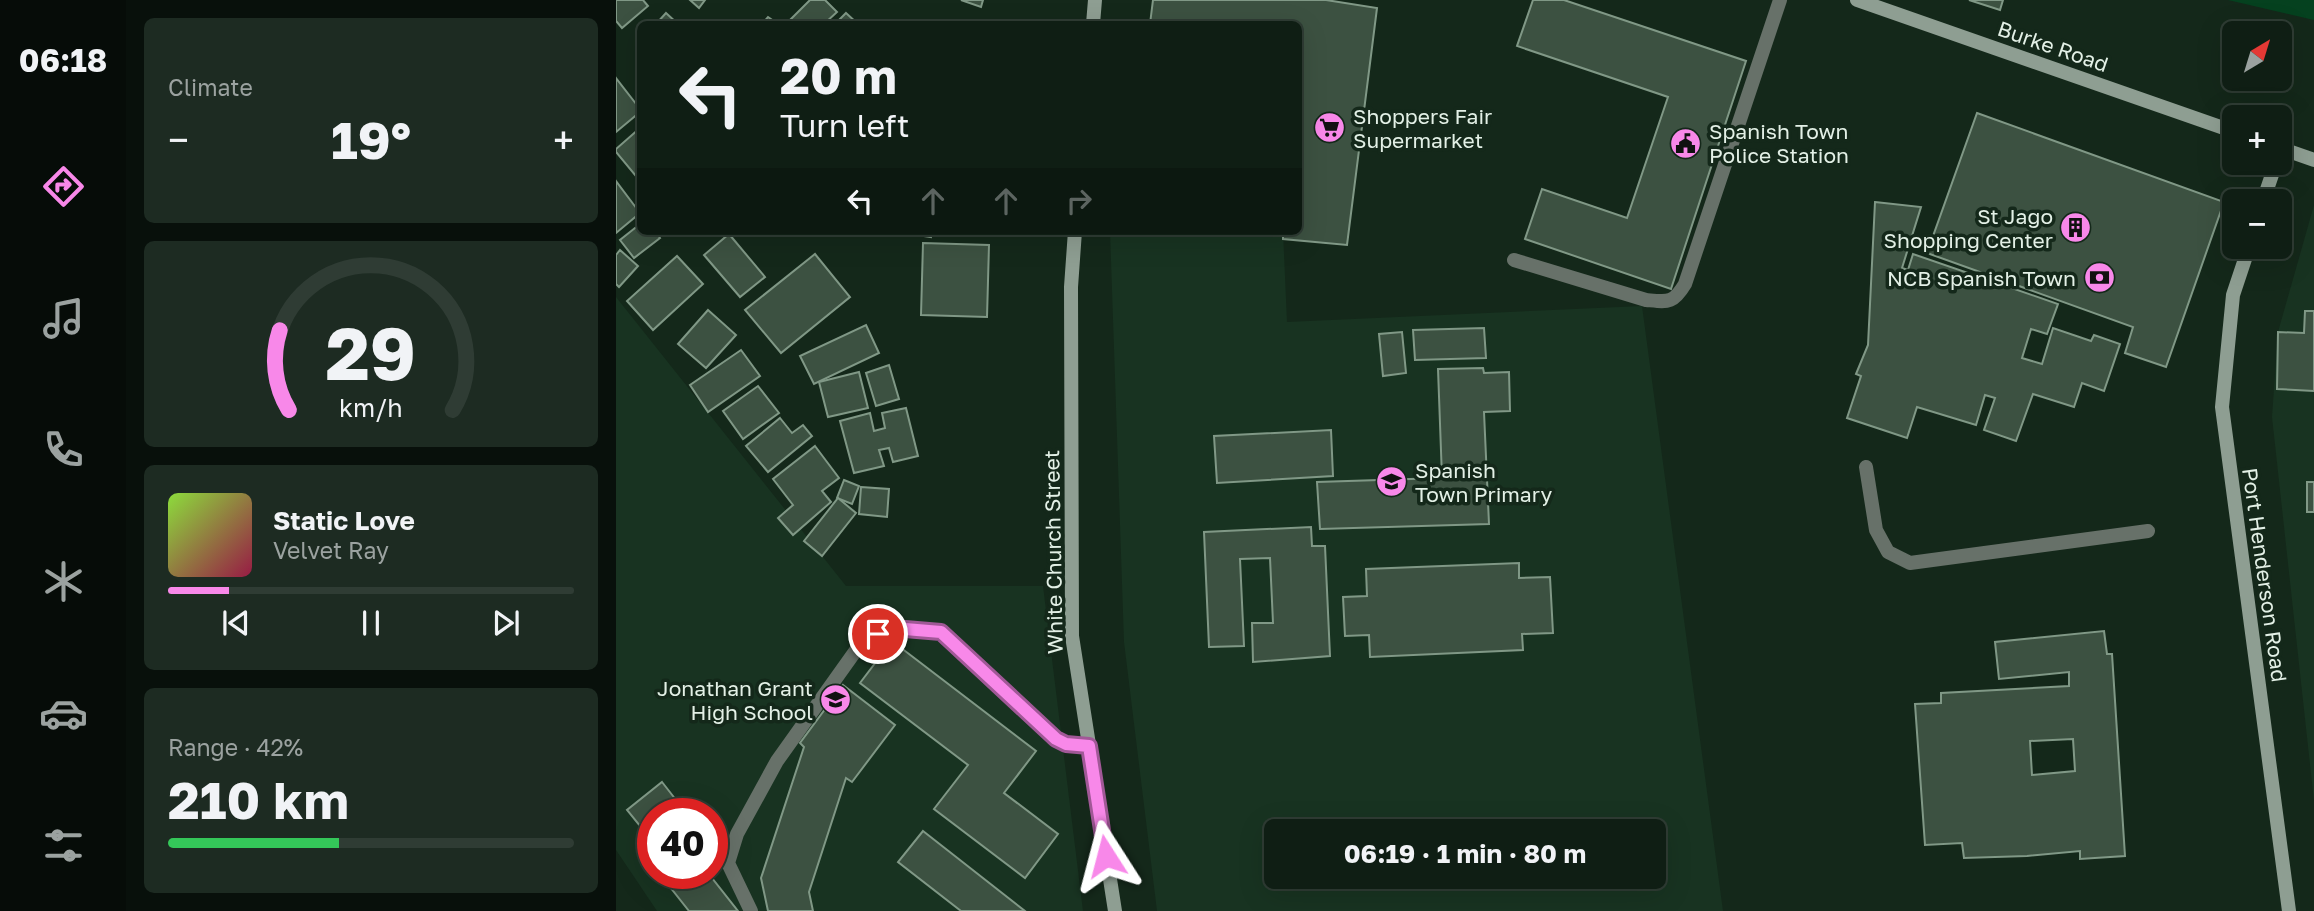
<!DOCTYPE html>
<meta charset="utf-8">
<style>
:root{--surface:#0f1e14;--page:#1d2b22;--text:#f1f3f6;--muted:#9ba2a0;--line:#2f3c34;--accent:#f888e9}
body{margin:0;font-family:"Golos Text",sans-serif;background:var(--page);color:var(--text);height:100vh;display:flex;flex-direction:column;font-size:26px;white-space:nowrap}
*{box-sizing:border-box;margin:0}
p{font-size:23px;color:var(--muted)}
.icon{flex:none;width:38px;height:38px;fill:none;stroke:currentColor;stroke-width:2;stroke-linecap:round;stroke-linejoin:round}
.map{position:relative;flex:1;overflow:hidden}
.side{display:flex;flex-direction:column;gap:18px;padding:18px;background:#08100b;width:490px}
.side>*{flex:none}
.guide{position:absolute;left:21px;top:21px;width:665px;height:214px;border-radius:10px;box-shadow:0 7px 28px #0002,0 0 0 2px var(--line);background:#0f1e14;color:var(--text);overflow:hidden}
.needle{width:46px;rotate:38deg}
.buttons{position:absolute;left:1606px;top:21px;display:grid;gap:14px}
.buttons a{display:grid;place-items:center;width:70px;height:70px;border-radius:10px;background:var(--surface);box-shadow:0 7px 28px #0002,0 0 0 2px var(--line);font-size:35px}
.speed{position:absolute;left:21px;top:798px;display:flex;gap:14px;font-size:35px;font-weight:700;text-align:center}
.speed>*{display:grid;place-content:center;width:91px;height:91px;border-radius:50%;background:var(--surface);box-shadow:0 7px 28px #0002,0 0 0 2px var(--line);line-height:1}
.speed .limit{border:10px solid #d22;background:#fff;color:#111}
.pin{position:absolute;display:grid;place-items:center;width:60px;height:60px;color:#fff;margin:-30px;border:4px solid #fff;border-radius:50%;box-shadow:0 2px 7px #0007}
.me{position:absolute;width:77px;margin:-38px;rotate:351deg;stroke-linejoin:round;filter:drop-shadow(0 0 5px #0008)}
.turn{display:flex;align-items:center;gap:24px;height:147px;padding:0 28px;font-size:32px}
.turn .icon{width:91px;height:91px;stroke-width:2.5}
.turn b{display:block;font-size:49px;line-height:60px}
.lanes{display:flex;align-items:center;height:66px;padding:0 28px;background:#0003;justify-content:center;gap:35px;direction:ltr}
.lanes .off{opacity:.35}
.big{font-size:52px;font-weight:700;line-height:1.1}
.side .widget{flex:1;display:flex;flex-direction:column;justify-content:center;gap:10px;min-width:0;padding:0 24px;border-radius:10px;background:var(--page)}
.side .dial{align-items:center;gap:0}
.dial svg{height:182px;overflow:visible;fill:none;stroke:var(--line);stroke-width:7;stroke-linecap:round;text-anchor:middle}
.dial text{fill:var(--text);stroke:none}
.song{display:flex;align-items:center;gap:21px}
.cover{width:84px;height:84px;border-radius:10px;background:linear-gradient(135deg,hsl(90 70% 55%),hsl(340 70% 35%))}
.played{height:7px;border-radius:4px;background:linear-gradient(90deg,var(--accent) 15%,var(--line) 15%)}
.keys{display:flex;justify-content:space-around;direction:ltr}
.heat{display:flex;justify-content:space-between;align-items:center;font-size:38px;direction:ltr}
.charge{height:10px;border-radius:5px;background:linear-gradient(90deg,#34c759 42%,var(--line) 0)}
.trip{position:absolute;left:648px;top:819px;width:402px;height:70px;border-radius:10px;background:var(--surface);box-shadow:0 7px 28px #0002,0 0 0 2px var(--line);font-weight:700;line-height:70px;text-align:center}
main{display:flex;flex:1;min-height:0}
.menu{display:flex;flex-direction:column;width:126px;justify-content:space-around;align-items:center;background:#060c08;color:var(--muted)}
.menu .icon{width:49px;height:49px}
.menu .on{color:var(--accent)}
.menu b{font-size:32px;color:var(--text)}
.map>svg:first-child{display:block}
</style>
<main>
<nav class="menu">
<b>06:18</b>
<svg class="icon on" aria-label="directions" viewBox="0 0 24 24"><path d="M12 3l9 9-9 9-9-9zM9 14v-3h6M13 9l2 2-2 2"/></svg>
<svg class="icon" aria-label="music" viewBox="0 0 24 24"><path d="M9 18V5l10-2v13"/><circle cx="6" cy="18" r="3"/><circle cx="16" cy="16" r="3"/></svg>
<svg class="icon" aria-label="phone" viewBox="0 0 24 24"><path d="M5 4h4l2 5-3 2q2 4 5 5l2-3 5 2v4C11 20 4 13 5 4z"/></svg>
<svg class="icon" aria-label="climate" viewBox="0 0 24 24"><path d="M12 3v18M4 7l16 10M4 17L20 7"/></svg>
<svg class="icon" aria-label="car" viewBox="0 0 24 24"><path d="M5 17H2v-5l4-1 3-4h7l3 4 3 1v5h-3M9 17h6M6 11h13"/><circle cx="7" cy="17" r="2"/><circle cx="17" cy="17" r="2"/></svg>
<svg class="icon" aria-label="filters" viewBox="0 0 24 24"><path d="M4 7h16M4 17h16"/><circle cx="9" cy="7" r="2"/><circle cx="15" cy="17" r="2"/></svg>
</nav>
<section class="side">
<div class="widget"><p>Climate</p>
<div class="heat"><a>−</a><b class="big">19°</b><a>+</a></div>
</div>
<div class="widget dial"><svg viewBox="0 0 100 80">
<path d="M14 69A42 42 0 1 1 86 69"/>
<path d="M14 69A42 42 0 0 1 10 34" stroke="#f888e9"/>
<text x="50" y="56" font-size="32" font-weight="700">29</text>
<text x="50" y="72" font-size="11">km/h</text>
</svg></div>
<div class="widget">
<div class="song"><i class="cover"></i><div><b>Static Love</b><p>Velvet Ray</p></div></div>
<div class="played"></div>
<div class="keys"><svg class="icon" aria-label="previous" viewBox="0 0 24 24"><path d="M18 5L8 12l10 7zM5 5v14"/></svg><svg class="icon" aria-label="pause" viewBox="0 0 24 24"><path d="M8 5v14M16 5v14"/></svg><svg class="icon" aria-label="next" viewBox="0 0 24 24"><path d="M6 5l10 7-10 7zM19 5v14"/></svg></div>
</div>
<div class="widget"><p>Range · 42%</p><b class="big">210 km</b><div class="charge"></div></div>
</section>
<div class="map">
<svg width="1698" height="911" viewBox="0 0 1698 911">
<rect width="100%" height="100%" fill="#14281a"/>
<g fill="#183321" fill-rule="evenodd">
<polygon points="1698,205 1698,801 1656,417 1662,332"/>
<path d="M494 231H667L671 322 1026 306 1107 911H541L508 642ZM660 831H1038V877H660Z"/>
<path d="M0 297 230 586H427L467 911H41L0 850ZM37 814H96V873H37Z"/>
</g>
<polygon fill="#05411f" points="1612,0 1698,0 1698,20"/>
<g fill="#3c5141" stroke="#809886" stroke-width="2" fill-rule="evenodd">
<polygon points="0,0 27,0 32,6 6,28 0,21"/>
<polygon points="74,0 89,0 83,8"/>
<polygon points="194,0 209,0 221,12 208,24 177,24 173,21"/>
<polygon points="345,0 367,0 365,7"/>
<polygon points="537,0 710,0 761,8 731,245 667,239 667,231 682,231 682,24 534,24"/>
<polygon points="917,0 948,0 1130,61 1055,289 909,239 926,189 1011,218 1052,97 901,46"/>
<polygon points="1353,0 1387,0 1384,10"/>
<polygon points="50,13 62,24 40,24"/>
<polygon points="230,13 242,24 219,24"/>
<polygon points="152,17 162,24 146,24"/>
<polygon points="0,78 24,109 24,112 0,132"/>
<polygon points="1361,113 1608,202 1550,367 1509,353 1517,327 1311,253"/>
<polygon points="24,128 24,181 0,152 0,149"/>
<polygon points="0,181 24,213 0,233"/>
<polygon points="1259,202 1305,207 1286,268 1292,270 1297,254 1442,304 1431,334 1415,329 1406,358 1426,364 1437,328 1475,341 1478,335 1504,344 1488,391 1466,383 1458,407 1417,394 1400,441 1368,430 1379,398 1369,395 1360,425 1301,407 1291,438 1231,418 1245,376 1240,374 1252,345"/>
<polygon points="24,224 24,231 39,231 44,238 18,258 4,240"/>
<polygon points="275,231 316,231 315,237"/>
<polygon points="113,234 149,277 124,297 88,255"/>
<polygon points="307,243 373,245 371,317 305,315"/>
<polygon points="4,250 22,266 3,287 0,284 0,255"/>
<polygon points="199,254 234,297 165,353 129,310"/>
<polygon points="61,256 87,284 37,330 11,301"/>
<polygon points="92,310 120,335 90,368 62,344"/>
<polygon points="1689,311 1698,311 1698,391 1661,389 1662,332 1688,333"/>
<polygon points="250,325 263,353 198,384 184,356"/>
<polygon points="868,328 870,358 799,360 797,330"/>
<polygon points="786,332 790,373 767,376 763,334"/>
<polygon points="125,350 144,376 92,412 74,385"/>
<polygon points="273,365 283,399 260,406 250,373"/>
<polygon points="867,368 868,373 893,372 894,411 868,412 873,524 704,529 701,482 826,478 822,369"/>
<polygon points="243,372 252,408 212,417 203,382"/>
<polygon points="142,386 163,413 127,439 107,411"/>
<polygon points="290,408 302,456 277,462 273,448 263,450 268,466 238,473 224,421 254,413 258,431 269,428 266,413"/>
<polygon points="164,418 176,433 187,425 196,436 152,472 130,446"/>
<polygon points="715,430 717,476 601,483 598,436"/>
<polygon points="199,446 223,478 206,491 215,502 177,535 162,518 177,505 157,479"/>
<polygon points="228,480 243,486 236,504 221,498"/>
<rect x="1691" y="482" width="7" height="30"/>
<polygon points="245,487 273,489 271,517 243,514"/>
<polygon points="222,498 240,513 206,556 188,541"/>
<polygon points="695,527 696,546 709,546 714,656 637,662 636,623 657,623 654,558 624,559 628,646 593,647 588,532"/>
<polygon points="903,563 903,578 934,577 937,633 906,634 907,650 754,657 753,635 729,636 727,597 751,596 750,569"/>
<path d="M1488 631 1491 654H1496L1509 856 1464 859V851L1411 856 1348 858 1346 843 1309 845 1299 704 1325 703V693L1453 686V672L1383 679 1379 642ZM1457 739 1459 771 1416 775 1414 741Z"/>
<polygon points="276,641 420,751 388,793 442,834 409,878 318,809 352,765 244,683"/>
<polygon points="227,685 279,725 236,782 230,778 193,892 197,911 152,911 145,878 188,747 184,743"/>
<polygon points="46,782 71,814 37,814 37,842 11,810"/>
<polygon points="307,831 409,911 345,911 282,862"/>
<polygon points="37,846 37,866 27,853"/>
<polygon points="43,873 92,873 122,911 73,911"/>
</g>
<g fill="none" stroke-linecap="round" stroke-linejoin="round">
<g stroke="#677169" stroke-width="14">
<path d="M898 260 1030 300C1052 302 1057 304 1069 284L1164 0"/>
<polyline points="1250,467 1260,530 1272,552 1294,563 1532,531"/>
<polyline points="135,911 112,863 121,834 161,761 248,639 277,628 325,632 440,739 450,744 473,746"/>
</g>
<g stroke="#8e9e92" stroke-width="14">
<polyline points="1241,0 1619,132"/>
<polyline points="477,24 479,0"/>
<polyline points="1664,148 1698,160"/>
<polyline points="1647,201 1660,163"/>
<polyline points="459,231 455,287 456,636 499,911"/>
<polyline points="1633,247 1617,295 1606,407 1673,911"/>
</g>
</g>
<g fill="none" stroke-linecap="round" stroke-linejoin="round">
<defs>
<polyline id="route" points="262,634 277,628 325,632 440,739 450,744 473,746 490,856"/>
</defs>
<use href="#route" stroke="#a15897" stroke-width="18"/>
<use href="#route" stroke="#f888e9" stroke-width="12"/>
</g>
<defs>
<symbol id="supermarket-disc" viewBox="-11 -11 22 22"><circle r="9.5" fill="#f888e9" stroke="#14281a"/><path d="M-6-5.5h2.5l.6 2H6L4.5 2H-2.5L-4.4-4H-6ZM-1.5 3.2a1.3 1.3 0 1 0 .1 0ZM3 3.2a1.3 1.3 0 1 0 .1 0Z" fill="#111"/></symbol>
<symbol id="civic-disc" viewBox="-11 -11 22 22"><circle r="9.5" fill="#f888e9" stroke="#14281a"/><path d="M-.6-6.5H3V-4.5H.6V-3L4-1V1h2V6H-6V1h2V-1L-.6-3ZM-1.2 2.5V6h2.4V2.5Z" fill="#111"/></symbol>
<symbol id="building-disc" viewBox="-11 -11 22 22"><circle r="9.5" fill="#f888e9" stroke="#14281a"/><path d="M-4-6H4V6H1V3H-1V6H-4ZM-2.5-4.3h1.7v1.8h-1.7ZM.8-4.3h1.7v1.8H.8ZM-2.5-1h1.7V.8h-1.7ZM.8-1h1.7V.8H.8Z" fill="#111"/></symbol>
<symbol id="bank-disc" viewBox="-11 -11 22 22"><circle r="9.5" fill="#f888e9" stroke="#14281a"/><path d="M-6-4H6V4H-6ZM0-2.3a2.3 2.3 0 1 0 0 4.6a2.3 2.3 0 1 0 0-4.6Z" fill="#111"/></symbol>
<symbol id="school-disc" viewBox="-11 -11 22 22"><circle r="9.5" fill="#f888e9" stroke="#14281a"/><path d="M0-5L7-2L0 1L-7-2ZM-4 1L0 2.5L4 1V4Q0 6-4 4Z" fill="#111"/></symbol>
</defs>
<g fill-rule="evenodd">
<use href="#supermarket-disc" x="696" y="110" width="35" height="35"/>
<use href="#civic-disc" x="1052" y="126" width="35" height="35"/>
<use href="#building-disc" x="1442" y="210" width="35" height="35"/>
<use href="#bank-disc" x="1466" y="260" width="35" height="35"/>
<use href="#school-disc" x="758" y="464" width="35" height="35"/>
<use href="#school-disc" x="202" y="682" width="35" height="35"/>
</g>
<g text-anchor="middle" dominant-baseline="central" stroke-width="7" stroke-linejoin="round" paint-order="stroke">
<g font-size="21" fill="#e3f0e6" stroke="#14281a">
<text transform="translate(1437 46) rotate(19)">Burke Road</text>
<text transform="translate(437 552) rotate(-91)">White Church Street</text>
<text transform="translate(1649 575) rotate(82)">Port Henderson Road</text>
</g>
<g font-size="21" fill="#e3f0e6" stroke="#14281a" text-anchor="start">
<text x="737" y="116">Shoppers Fair<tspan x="737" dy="24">Supermarket</tspan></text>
<text x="1093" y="131">Spanish Town<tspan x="1093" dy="24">Police Station</tspan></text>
<text x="1437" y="216" text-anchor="end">St Jago<tspan x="1437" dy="24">Shopping Center</tspan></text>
<text x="1460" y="278" text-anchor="end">NCB Spanish Town</text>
<text x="799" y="470">Spanish<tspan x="799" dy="24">Town Primary</tspan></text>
<text x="197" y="688" text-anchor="end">Jonathan Grant<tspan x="197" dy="24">High School</tspan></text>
</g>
</g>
</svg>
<div class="buttons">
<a><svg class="needle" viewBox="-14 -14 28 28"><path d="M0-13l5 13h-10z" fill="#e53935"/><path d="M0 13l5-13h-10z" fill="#9ba2a0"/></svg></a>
<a>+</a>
<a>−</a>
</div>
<div class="speed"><div class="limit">40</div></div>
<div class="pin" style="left:262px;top:634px;background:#d93025"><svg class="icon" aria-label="arrive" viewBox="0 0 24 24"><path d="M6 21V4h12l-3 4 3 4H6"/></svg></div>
<svg class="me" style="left:490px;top:856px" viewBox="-20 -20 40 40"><path d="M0-17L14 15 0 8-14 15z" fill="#f888e9" stroke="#fff" stroke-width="4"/></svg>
<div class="trip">06:19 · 1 min · 80 m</div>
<div class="guide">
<div class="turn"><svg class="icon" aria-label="left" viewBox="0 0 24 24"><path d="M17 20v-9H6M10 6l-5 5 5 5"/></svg><div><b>20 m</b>Turn left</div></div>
<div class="lanes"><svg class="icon" aria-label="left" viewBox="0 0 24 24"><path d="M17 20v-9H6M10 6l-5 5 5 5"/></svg><svg class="icon off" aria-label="ahead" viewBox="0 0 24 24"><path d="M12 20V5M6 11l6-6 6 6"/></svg><svg class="icon off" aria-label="ahead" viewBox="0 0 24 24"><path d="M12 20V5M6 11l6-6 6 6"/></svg><svg class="icon off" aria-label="right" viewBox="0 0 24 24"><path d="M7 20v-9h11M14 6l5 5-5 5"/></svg></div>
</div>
</div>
</main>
